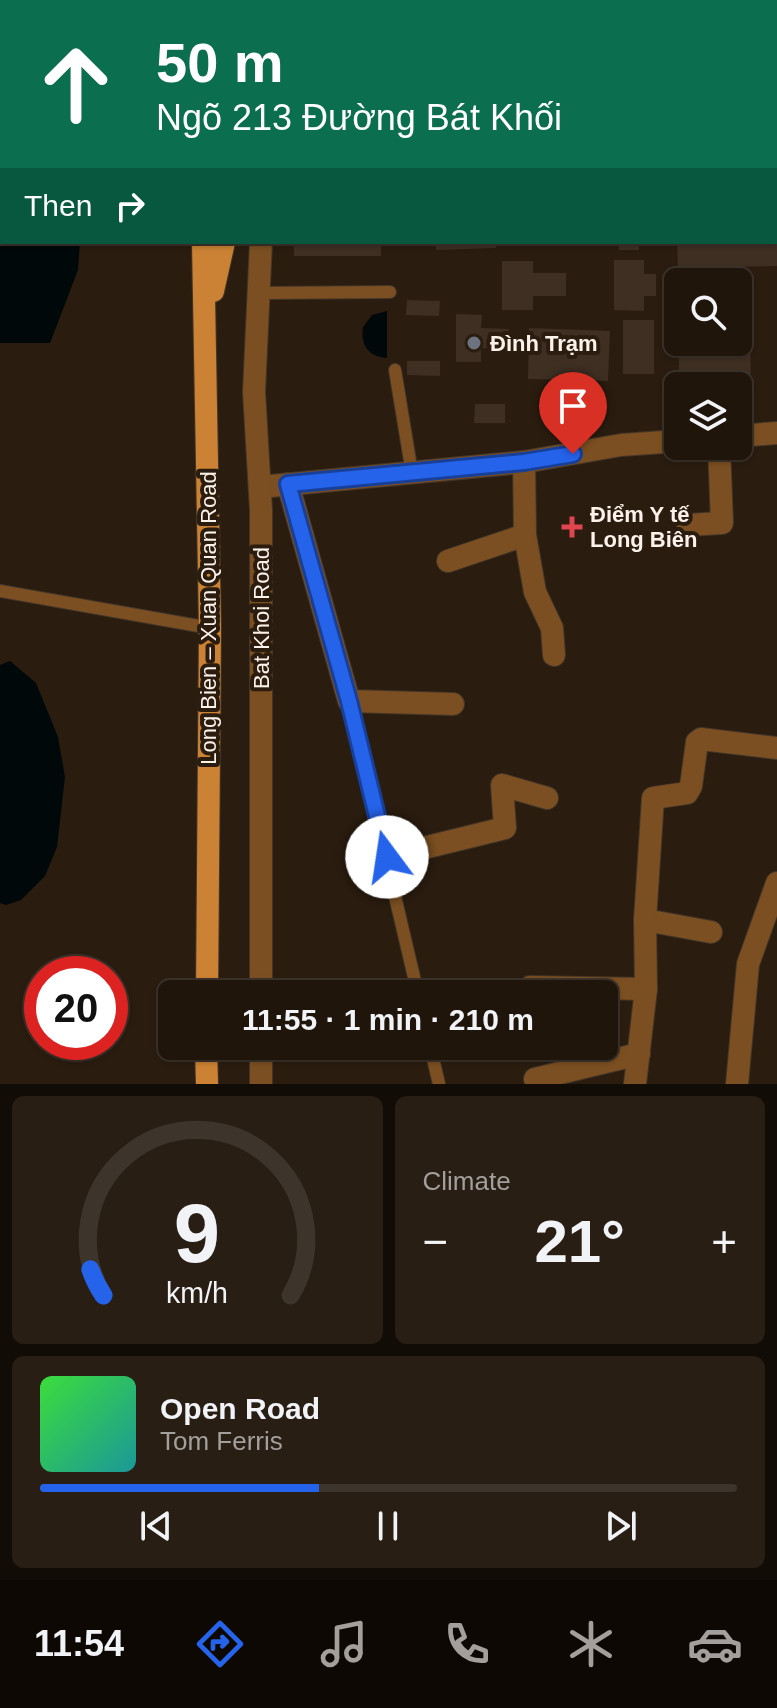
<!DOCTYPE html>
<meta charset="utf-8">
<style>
:root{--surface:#20150b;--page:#281e14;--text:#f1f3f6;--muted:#a29f9d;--line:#3d342c;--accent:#2563eb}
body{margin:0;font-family:Helvetica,sans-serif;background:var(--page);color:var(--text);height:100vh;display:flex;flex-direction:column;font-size:30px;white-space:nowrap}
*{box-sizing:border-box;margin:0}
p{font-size:26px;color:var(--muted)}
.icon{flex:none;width:44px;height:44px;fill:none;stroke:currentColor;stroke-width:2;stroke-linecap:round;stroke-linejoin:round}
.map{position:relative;height:1084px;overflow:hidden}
.panel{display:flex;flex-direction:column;gap:12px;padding:12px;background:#120c06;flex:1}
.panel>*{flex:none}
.guide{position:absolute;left:0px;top:0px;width:778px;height:244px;box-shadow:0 2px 6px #0004,0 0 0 2px var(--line);background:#0b6e4f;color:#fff;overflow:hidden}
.fabs{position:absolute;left:664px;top:268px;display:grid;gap:16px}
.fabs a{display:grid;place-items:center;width:88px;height:88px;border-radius:12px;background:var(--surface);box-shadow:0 2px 6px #0004,0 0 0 2px var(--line);font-size:40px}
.speed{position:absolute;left:24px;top:956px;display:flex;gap:16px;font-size:40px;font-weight:700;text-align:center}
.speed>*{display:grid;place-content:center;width:104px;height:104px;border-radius:50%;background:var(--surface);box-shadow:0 2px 6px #0004,0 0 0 2px var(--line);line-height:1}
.speed .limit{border:12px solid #d22;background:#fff;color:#111}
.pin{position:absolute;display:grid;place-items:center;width:68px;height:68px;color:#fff;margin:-82px -34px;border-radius:50% 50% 50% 0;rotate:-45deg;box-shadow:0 0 8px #0007}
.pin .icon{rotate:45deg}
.me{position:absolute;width:88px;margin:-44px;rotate:346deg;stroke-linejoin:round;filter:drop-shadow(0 0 6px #0008)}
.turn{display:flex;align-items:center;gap:28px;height:168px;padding:0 24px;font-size:36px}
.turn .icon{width:104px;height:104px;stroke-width:2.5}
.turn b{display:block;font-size:56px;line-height:68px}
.then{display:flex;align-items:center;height:76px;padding:0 24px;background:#0003;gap:16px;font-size:30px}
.big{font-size:60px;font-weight:700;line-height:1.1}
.panel .tile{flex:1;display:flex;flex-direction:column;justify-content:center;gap:12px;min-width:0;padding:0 28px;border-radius:12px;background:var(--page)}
.panel .dial{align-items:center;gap:0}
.dial svg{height:208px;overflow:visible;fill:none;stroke:var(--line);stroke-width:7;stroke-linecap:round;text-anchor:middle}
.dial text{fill:var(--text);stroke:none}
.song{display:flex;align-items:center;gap:24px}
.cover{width:96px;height:96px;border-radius:12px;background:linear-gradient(135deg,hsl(120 70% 55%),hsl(180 70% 35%))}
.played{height:8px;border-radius:4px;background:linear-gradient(90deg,var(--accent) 40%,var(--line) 40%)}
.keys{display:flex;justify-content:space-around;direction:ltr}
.heat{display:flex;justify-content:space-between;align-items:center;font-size:44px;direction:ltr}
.panel .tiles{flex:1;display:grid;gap:12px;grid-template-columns:1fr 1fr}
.tile:last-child{grid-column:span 2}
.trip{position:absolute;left:158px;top:980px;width:460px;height:80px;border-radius:12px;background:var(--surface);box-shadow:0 2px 6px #0004,0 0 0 2px var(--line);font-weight:700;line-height:80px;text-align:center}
.tab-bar{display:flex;height:128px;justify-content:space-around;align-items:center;background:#0d0804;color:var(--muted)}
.tab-bar .icon{width:56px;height:56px}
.tab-bar .on{color:var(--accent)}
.tab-bar b{font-size:36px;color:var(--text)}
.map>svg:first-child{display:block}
</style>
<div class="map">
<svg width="777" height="1084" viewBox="0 0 777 1084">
<rect width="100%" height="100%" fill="#2a1c0f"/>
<g fill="#000809">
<polygon points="0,0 63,0 2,2 2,242 80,242 78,270 50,343 0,343"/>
<path d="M387 311V358C369 357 360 345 363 327L372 315Z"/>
<polygon points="10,661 36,683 58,737 65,777 57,847 45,876 21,900 6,905 0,903 0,665"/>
</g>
<g fill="#3e2f22">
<rect x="294" y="242" width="87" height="14"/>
<polygon points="436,242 496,242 496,248 436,250"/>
<polygon points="618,242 639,242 639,250 619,250"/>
<polygon points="677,242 777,242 777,266 724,267 724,273 749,273 751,389 738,390 738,386 679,386 679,342 738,342 738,282 678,282 678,274 702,274 702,268 678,268"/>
<polygon points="614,260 644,260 644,274 656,274 656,296 644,296 644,311 614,310"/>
<polygon points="502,261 533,261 533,273 566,273 566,296 533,296 533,310 502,310"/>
<polygon points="407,300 440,301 439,316 406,315"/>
<polygon points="456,314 482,315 481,328 509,329 509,348 481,348 481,362 456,362"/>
<rect x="623" y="320" width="31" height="54"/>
<polygon points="529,328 610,331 608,381 528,379"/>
<polygon points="407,361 440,361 440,376 407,375"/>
<polygon points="560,382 594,384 593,405 559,403"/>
<polygon points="475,404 505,404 505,423 474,423"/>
</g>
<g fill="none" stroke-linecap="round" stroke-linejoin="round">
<defs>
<g id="service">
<polyline points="259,293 390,292"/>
<polyline points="395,370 412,473"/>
<polyline points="0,591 210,628"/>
<polyline points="349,701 418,994"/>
<polyline points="430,1046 439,1084"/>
</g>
<g id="minor">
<polyline points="258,0 258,2"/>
<polyline points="738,436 777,433"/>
<polyline points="524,462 525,535 535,592 552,628 554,655"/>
<polyline points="288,484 349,701 453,704"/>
<polyline points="260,487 524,462 621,445 678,441"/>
<polyline points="688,525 722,523 719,446"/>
<polyline points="448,561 525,535"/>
<polyline points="387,857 505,828 502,785 547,798"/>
<polyline points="711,932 645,920 653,798 687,793 691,786 697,742 701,739 777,748"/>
<polyline points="530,987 646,989"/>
<polyline points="261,994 261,510 254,392 261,242"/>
<polyline points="261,1046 261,1084"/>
<polyline points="535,1079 639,1054"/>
<polyline points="635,1084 646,989 645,920"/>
<polyline points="737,1084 748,964 777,883"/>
</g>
<polyline id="tertiary" points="428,2 454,0"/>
<g id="primary">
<polyline points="207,2 207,0"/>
<polyline points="203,242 210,628 207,994"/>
<polyline points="213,291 224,242"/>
<polyline points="206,1046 207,1084"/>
</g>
</defs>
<use href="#service" stroke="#433629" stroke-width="14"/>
<use href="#minor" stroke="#433629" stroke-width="24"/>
<use href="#tertiary" stroke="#433629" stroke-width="24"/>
<use href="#primary" stroke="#433629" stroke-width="24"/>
<use href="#service" stroke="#7b4f21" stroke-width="12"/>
<use href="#minor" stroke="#7b4f21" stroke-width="22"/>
<use href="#tertiary" stroke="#7b4f21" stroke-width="22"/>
<use href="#primary" stroke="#cb8234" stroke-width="22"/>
</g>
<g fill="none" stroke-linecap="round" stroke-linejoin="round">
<defs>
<polyline id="route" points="387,857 349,701 288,484 524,462 573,454"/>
</defs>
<use href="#route" stroke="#184099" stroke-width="20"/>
<use href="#route" stroke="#2563eb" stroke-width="14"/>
</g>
<circle fill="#6b7280" stroke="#2a1c0f" stroke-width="3" cx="474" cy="343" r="8"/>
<path fill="#e0444e" stroke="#2a1c0f" stroke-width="3" d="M568 515h8v8h8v8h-8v8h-8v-8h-8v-8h8z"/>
<g text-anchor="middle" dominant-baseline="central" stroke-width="8" stroke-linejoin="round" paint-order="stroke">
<g font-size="22" font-weight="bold" fill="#fcf2e9" stroke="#2a1c0f" text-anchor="start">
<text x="490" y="343">Đình Trạm</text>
<text x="590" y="514">Điểm Y tế<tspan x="590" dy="25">Long Biên</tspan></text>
</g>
<g font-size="22" fill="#fcf2e9" stroke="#2a1c0f">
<text transform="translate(208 618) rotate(-90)">Long Bien – Xuan Quan Road</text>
<text transform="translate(261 618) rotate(-90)">Bat Khoi Road</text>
</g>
</g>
</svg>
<div class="fabs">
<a><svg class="icon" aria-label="search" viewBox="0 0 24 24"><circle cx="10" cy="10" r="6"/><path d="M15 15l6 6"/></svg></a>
<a><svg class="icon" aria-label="layers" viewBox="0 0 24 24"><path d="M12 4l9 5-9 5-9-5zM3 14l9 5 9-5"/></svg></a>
</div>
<div class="speed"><div class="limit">20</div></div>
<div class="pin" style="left:573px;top:454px;background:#d93025"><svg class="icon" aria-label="arrive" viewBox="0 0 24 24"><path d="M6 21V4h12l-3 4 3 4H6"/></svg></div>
<svg class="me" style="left:387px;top:857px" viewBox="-20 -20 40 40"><circle r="19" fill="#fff"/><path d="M0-13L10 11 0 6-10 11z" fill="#2563eb"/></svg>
<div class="trip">11:55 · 1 min · 210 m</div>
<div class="guide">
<div class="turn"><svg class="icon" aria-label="ahead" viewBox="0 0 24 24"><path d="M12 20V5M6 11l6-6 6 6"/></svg><div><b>50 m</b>Ngõ 213 Đường Bát Khối</div></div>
<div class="then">Then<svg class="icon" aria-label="right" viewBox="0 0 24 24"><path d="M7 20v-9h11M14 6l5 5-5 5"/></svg></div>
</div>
</div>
<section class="panel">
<div class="tiles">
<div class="tile dial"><svg viewBox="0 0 100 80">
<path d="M14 69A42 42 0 1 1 86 69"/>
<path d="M14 69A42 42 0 0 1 9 59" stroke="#2563eb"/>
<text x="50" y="56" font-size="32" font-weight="700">9</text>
<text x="50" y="72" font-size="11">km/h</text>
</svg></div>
<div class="tile"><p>Climate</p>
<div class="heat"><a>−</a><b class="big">21°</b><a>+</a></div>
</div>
<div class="tile">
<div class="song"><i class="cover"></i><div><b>Open Road</b><p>Tom Ferris</p></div></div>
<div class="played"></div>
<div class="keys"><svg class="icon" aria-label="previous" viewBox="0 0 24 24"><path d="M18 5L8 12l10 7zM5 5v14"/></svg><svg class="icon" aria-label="pause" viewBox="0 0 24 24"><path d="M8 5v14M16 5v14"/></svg><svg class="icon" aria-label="next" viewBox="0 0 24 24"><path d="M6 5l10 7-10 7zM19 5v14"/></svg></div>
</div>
</div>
</section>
<nav class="tab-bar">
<b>11:54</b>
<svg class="icon on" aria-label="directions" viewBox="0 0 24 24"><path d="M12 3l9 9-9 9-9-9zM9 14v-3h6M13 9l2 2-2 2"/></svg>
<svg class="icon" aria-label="music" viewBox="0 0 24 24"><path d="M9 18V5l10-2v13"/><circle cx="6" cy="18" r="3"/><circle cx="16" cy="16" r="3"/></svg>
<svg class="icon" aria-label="phone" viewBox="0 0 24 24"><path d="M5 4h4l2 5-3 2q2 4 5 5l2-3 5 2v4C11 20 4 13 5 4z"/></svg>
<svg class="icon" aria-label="climate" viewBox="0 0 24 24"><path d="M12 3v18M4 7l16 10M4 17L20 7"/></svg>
<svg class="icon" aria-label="car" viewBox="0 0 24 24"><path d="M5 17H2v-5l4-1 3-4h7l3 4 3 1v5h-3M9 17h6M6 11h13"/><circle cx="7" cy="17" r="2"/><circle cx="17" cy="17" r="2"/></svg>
</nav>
